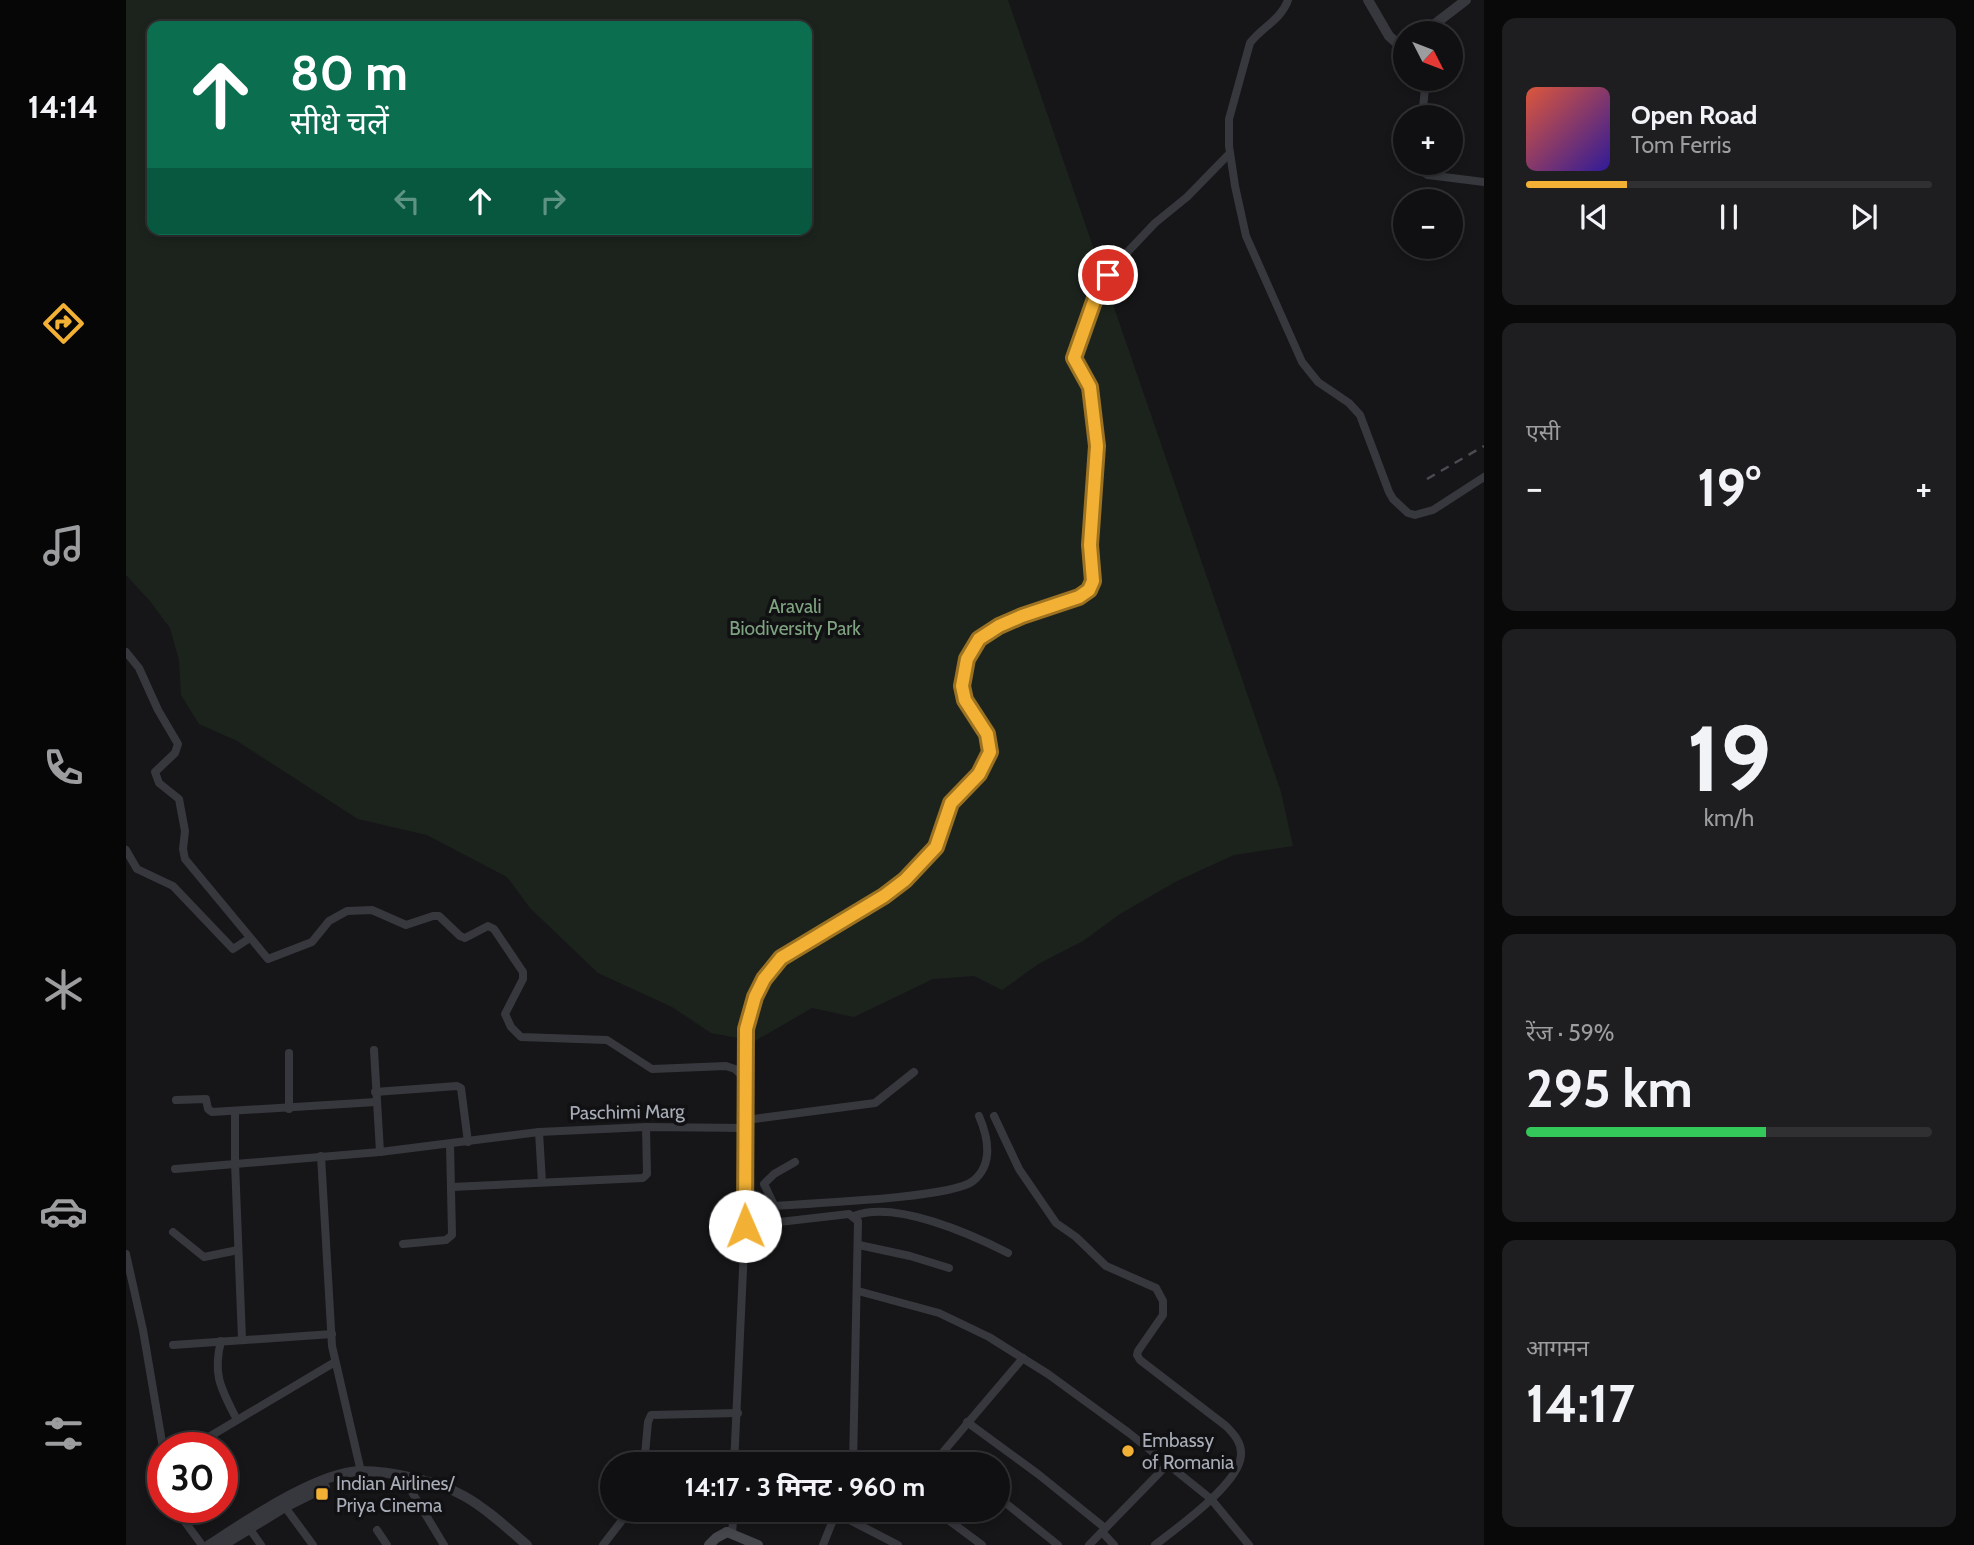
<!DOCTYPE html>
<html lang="hi">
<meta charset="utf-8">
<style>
:root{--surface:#101012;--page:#1e1e20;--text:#f1f3f6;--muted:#9c9d9f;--line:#303032;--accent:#f2b134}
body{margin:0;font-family:Cabin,"Noto Sans Devanagari",sans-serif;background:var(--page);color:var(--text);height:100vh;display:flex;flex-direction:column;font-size:26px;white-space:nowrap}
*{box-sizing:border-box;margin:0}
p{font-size:23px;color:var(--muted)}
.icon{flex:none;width:38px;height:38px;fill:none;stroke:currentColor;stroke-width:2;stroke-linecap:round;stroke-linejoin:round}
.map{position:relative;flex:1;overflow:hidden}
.drawer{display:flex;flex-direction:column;gap:18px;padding:18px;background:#09090a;width:490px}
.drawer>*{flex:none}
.top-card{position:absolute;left:21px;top:21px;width:665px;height:214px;border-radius:14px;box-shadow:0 4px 10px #0003,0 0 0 2px var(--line);background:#0b6e4f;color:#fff;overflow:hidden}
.needle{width:46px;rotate:132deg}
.controls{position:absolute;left:1267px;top:21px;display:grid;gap:14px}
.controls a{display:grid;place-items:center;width:70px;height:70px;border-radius:50%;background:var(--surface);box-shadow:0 4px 10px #0003,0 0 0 2px var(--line);font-size:35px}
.speed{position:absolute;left:21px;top:1432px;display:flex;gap:14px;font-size:35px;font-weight:700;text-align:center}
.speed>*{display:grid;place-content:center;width:91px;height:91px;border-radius:50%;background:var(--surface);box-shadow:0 4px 10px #0003,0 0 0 2px var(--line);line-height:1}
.speed .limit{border:10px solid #d22;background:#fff;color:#111}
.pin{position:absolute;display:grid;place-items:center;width:60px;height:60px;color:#fff;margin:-30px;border:4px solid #fff;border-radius:50%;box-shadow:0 2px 7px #0007}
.me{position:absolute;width:77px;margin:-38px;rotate:359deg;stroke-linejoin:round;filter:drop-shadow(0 0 5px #0008)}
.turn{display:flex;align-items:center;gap:24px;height:147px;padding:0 28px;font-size:32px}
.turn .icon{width:91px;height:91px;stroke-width:2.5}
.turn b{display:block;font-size:49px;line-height:60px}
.lanes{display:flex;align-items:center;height:66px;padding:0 28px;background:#0003;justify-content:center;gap:35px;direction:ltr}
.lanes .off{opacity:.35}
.big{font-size:52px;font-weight:700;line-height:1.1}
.drawer .card{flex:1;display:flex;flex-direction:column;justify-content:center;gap:10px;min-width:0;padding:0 24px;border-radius:14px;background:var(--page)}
.drawer .dial{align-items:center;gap:0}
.dial b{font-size:91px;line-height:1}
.song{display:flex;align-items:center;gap:21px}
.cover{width:84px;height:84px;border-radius:10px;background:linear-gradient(135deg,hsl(10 70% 55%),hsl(250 70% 35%))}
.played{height:7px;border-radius:4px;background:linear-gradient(90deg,var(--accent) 25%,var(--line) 25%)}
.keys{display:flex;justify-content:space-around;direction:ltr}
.heat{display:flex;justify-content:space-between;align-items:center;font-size:38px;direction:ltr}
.charge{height:10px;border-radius:5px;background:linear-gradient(90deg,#34c759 59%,var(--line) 0)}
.trip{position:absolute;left:474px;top:1452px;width:410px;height:70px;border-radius:35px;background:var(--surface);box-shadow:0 4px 10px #0003,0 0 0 2px var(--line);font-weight:700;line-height:70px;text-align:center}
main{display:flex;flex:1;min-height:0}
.tabs{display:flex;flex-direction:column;width:126px;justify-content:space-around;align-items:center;background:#060607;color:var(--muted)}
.tabs .icon{width:49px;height:49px}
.tabs .current{color:var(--accent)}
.tabs b{font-size:32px;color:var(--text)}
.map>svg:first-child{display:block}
</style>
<main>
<nav class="tabs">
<b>14:14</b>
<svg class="icon current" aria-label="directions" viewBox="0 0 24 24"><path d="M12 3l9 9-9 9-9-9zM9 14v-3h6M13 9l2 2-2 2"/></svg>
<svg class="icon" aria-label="music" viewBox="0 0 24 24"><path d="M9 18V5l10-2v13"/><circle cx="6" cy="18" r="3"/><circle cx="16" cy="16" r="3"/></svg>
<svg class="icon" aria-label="phone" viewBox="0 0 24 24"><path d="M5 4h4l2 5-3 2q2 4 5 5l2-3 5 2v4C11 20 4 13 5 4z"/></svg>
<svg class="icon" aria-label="climate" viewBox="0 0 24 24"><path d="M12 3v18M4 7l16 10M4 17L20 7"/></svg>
<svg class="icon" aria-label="car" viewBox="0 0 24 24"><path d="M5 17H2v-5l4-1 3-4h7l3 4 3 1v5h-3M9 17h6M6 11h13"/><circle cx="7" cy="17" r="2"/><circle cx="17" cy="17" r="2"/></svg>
<svg class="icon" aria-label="filters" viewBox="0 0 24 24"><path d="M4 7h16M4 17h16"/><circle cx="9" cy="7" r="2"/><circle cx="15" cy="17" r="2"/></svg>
</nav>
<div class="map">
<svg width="1358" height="1545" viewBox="0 0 1358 1545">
<rect width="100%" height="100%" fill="#161618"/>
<path fill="#1c231d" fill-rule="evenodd" d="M0 0H882L1155 792 1167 846 1108 855 1051 881 994 914 957 941 914 963 876 990 848 976 807 979 728 1017 686 1008 629 1041 585 1033 546 1007 472 973 404 908 381 877 301 835 232 819 111 741 73 724 55 695 53 660 44 628 24 601 0 575ZM26 26H681V229H26Z"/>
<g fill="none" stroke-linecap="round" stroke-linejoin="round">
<g stroke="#37383d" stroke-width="8">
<path d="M1162 0C1155 20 1136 27 1124 43L1103 119V146L1109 186 1120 236 1176 362 1192 382 1223 403 1234 415 1263 492 1267 499 1282 513 1289 515 1307 510 1358 477"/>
<polyline points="1296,117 1300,79"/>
<polyline points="1292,163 1294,170 1302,175 1358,182"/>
<polyline points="0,652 13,668 32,710 52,744 49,753 29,772 33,783 53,799 59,831 57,849 59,859 142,959 186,942 203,921 221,911 246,910 280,925 307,916 313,916 334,936 339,938 362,926 368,929 397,972 397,979 379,1014 385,1027 395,1037 481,1040 526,1069 600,1066 609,1069 620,1080"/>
<polyline points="0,850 11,869 47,886 107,949 124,938"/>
<polyline points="248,1050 254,1152"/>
<polyline points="249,1092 331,1086 335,1088 342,1142"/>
<polyline points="50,1100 80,1099 82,1109 86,1112 250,1102"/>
<polyline points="163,1109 163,1053"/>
<polyline points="109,1112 109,1163 116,1339"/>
<path d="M868 1116 893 1169 930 1223 950 1237 980 1266 1030 1288 1037 1301V1315L1012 1351 1011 1355 1014 1360 1100 1426C1108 1434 1116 1443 1115 1455 1114 1483 1051 1528 1029 1545"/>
<polyline points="620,1120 749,1103 788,1072"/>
<polyline points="413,1132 416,1182"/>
<polyline points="195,1156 206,1346 236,1476"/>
<polyline points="49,1169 254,1152 413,1132 520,1127 620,1128"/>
<polyline points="326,1187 517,1178 521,1174 520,1127"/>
<polyline points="648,1205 638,1184 648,1174 669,1162"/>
<path d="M618 1208C659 1204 823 1200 847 1181 868 1164 862 1137 853 1116"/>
<path d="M728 1216C769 1200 845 1234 882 1253"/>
<polyline points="619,1226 723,1214 732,1221 727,1465"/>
<polyline points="47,1232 78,1257 112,1250"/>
<polyline points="277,1244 320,1240 326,1235 324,1144"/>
<polyline points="733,1245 784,1256 823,1268"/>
<polyline points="0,1254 17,1330 37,1448"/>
<polyline points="732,1291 813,1313 863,1337 922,1374 1003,1433 1085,1499 1123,1545"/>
<path d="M95 1341C86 1376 96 1390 111 1420"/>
<polyline points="47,1345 206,1334"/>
<polyline points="841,1422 912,1474 979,1528"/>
<polyline points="66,1447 209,1362"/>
<polyline points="815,1454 828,1465"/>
<polyline points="518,1465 522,1422 525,1415 612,1413"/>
<polyline points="608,1465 619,1226 620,1029 629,997 638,979 655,958 758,896 779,880 810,847 825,803 853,774 864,752 861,734 839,700 836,686 841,659 853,639 873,626 896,616 953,597 963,590 967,581 964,545 971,446 964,387 948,358 949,351 972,290 993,261 1029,223 1061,197 1104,153"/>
<polyline points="806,1465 897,1358"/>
<polyline points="278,1479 318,1545"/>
<polyline points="872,1497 932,1545"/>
<polyline points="48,1507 76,1545"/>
<polyline points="159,1507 187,1545"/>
<polyline points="809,1510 856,1545"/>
<polyline points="710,1513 772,1545"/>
<polyline points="123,1528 135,1545"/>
<polyline points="251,1530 261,1545"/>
<polyline points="976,1532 988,1545"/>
<polyline points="606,1533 608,1510"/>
<polyline points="477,1545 504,1510"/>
<polyline points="697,1545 711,1510"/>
<polyline points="963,1545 1042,1464"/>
</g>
<g stroke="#37383d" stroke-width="10">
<polyline points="1242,0 1263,36 1273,45 1279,44"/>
<polyline points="1297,33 1340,0"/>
<path d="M83 1545C120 1521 191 1472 235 1471 253 1471 271 1474 288 1478 306 1482 322 1487 338 1496 361 1509 381 1528 401 1545"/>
<polyline points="97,1545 159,1507 199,1487"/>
</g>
<g stroke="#45474d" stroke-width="10">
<polyline points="601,1532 632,1545"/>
<polyline points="583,1545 590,1538 601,1532"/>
</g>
<polyline stroke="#4a4c52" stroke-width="2.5" stroke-dasharray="9 7" stroke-linecap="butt" points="1301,479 1358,446"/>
</g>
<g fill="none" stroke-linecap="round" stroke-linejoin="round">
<defs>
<polyline id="route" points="619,1226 620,1029 629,997 638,979 655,958 758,896 779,880 810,847 825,803 853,774 864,752 861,734 839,700 836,686 841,659 853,639 873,626 896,616 953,597 963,590 967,581 964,545 971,446 964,387 948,358 972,290 982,275"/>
</defs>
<use href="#route" stroke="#9d7322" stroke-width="18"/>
<use href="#route" stroke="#f2b134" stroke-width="12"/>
</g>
<g fill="#f2b134" stroke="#111113" stroke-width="2.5">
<circle cx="1002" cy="1451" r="7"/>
<rect x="189" y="1487" width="14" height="14" rx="3.5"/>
</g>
<g text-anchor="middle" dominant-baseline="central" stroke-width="7" stroke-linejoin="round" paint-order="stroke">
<g font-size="19" fill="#7fa381" stroke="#111113">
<text x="669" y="606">Aravali<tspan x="669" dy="22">Biodiversity Park</tspan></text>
</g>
<g font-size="19" fill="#a8adb8" stroke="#111113">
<text transform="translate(501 1112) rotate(-1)">Paschimi Marg</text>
</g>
<g font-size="19" fill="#a8adb8" stroke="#111113" text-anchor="start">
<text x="1016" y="1440">Embassy<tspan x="1016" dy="22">of Romania</tspan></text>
<text x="210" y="1483">Indian Airlines/<tspan x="210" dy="22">Priya Cinema</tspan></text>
</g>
</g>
</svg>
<div class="controls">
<a><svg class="needle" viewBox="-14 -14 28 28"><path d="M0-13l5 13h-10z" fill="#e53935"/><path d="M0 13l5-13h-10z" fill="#9c9d9f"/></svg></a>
<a>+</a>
<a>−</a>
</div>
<div class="speed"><div class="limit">30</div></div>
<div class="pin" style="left:982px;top:275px;background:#d93025"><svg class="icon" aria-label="arrive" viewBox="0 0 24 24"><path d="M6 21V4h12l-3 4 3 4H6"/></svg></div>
<svg class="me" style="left:619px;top:1226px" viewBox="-20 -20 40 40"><circle r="19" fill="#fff"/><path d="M0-13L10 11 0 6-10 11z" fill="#f2b134"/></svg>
<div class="trip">14:17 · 3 मिनट · 960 m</div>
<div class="top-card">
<div class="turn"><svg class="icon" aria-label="ahead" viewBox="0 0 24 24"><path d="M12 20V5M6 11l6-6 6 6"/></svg><div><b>80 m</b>सीधे चलें</div></div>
<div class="lanes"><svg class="icon off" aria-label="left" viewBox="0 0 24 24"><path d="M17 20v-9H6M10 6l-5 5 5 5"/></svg><svg class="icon" aria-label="ahead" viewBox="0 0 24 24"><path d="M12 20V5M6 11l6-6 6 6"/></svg><svg class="icon off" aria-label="right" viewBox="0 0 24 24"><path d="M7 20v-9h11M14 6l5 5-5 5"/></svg></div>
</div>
</div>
<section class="drawer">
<div class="card">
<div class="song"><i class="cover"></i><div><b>Open Road</b><p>Tom Ferris</p></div></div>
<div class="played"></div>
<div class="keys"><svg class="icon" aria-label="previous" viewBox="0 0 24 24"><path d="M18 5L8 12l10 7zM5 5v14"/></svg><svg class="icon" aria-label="pause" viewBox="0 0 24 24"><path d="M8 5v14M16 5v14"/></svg><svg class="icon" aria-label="next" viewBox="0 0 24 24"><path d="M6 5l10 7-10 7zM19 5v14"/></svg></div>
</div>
<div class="card"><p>एसी</p>
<div class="heat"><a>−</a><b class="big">19°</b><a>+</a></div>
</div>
<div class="card dial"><b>19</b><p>km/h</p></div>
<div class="card"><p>रेंज · 59%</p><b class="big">295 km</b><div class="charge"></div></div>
<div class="card"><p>आगमन</p><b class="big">14:17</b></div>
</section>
</main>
